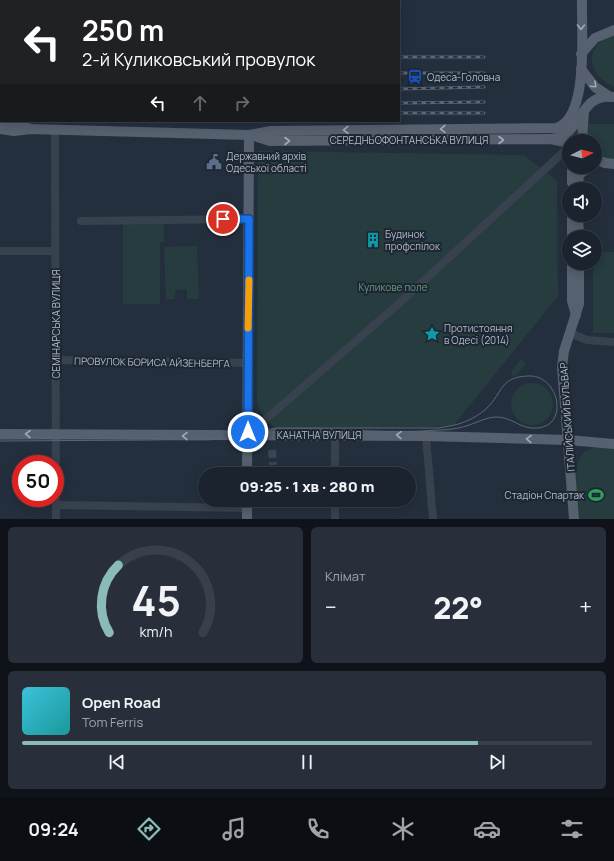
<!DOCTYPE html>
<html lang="uk">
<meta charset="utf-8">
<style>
:root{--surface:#1b232e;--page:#282f3a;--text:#f1f3f6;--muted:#a0a4aa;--line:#39404a;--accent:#8bbbb9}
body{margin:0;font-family:Manrope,sans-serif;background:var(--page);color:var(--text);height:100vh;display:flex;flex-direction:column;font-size:15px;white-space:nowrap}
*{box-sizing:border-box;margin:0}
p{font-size:13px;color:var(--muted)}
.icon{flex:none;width:22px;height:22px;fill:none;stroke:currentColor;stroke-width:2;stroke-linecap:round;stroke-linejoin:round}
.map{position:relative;height:519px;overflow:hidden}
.sheet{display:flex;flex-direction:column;gap:8px;padding:8px;background:#0f1319;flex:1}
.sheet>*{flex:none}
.banner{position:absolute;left:0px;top:0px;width:400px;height:122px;box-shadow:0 2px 10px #0003,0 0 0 1px var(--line);background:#202124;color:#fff;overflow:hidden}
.needle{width:26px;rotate:84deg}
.tools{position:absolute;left:562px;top:134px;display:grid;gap:8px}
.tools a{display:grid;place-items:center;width:40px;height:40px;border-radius:50%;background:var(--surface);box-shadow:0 2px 10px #0003,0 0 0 1px var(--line);font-size:20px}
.speed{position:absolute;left:12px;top:455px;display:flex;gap:8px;font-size:20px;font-weight:700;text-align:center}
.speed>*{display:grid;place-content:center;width:52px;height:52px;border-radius:50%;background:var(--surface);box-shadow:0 2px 10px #0003,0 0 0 1px var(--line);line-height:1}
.speed .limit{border:6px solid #d22;background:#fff;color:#111}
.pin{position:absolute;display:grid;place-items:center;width:34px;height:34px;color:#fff;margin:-17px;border:2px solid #fff;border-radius:50%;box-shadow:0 1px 4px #0007}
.me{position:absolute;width:44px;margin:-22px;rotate:0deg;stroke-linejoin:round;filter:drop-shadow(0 0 3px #0008)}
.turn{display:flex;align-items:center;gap:14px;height:84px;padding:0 16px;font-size:18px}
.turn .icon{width:52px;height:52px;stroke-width:2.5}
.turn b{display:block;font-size:28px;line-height:34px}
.lanes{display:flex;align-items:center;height:38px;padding:0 16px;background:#0003;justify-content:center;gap:20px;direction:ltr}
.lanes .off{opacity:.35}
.big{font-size:30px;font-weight:800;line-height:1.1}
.sheet .widget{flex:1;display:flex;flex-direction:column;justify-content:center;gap:6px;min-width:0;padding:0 14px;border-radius:6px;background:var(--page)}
.sheet .dial{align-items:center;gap:0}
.dial svg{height:104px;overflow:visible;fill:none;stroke:var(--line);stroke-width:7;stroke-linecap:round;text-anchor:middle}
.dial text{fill:var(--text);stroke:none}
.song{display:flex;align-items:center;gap:12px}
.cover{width:48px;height:48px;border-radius:6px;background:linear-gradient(135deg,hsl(190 70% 55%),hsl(180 70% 35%))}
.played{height:4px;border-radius:2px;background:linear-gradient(90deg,var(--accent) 80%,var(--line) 80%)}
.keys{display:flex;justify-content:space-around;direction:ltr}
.heat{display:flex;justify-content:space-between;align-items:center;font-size:22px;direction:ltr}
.sheet .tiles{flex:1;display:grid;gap:8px;grid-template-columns:1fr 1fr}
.widget:last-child{grid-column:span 2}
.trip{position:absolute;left:198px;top:467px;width:218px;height:40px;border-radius:20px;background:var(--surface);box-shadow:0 2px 10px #0003,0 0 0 1px var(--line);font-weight:800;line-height:40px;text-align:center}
.tabs{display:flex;height:64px;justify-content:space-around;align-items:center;background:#0b0e12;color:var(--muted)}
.tabs .icon{width:28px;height:28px}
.tabs .active{color:var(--accent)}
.tabs b{font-size:18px;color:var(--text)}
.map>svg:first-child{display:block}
</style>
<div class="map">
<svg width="614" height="519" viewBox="0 0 614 519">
<rect width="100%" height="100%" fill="#242f3e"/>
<g fill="#263c3f">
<path d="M614 34V87C586 74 583 46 614 34Z"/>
<polygon points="586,124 614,124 614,160 609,160 595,152 595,141 587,141"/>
<polygon points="258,151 524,155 557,181 558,296 453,426 360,429 277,429 265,420 257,404"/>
<polygon points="123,222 164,223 164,242 160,242 160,304 123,304"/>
<polygon points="197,246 199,299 187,299 187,289 175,290 175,299 166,300 164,247"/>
<polygon points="595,252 614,252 614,333 593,333 593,263 595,263"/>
<polygon points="521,359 526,363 517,375 512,376 512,371"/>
<circle cx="532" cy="404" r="21"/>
<path d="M601 444H614V519H579C578 502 571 464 584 452 589 449 596 447 601 444Z"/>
</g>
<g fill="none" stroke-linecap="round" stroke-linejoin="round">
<polyline stroke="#3a4453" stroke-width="8" stroke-dasharray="8 4" stroke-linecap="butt" points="272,450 273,465"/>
<g stroke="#38414e" stroke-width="8">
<polyline points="70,1 70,0"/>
<polyline points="249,1 249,0"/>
<polyline points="0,65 1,65"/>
<polyline points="55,130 56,519"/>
<polyline points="81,221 249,219"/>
<polyline points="0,251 55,251"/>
<polyline points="570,333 587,340 614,342"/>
<polyline points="56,360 248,363"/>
<polyline points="248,428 265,420 404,299 569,147"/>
<polyline points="335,435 335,474"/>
<polyline points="426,436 433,519"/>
<polyline points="335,500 335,519"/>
<polyline points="56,505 247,508"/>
</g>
<g stroke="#56606e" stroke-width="10">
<polyline points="581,54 595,38 614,30"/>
<polyline points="581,69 595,87 610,97"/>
<polyline points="0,122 14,123 28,128"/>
<path d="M0 129 14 131 30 129 249 135 271 131 556 128C590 118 581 29 582 0"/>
<polyline points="251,135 270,141 551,139 569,143"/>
<path d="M551 139C558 138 564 136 569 131 585 116 585 94 614 97"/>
<polyline points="582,141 584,111"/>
<polyline points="595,159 605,163 614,164"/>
<polyline points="572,179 590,167"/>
<polyline points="572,183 572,167"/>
<polyline points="578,189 579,171"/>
<polyline points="572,215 572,237"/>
<polyline points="578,215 579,237"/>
<polyline points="572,263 572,301 576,315"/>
<polyline points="0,434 426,436 568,440 614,444"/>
<polyline points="247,474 249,135"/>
<polyline points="247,519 247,500"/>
<polyline points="574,519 562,367 564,351 579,304 579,263"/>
</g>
<path stroke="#5a6575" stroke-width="1" d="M0 439 223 438 277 428H437C456 426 473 421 487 408 503 392 500 377 528 376 559 374 570 426 537 428 521 430 511 416 495 417 484 418 474 424 463 427 455 429 446 430 438 430 385 435 332 427 279 429 261 429 243 437 225 439 201 441 175 439 151 440 101 440 50 441 0 441"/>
<defs>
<g id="rail">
<polyline points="399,57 484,57"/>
<polyline points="399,73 484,73"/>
<polyline points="0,81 1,81"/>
<polyline points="399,89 484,87"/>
<polyline points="0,93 1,93"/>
<polyline points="399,103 484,102"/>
<polyline points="399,113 484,113"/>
</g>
</defs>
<use href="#rail" stroke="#5a6575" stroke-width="3"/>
<use href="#rail" stroke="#1d2633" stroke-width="1.5" stroke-dasharray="4.5" stroke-linecap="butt"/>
</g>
<defs><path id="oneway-chevron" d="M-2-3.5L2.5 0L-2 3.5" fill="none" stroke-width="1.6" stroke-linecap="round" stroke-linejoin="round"/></defs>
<g stroke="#a1aab7">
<use href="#oneway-chevron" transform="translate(581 27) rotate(91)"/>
<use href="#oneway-chevron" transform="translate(594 85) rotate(43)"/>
<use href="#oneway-chevron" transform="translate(443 129) rotate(179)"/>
<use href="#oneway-chevron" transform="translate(346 130) rotate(179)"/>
<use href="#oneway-chevron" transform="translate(501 140)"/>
<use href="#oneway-chevron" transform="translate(287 141)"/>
<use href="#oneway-chevron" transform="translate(28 434) rotate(-179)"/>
<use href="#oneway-chevron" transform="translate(399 435) rotate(-179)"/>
<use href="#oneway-chevron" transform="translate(185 436) rotate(-179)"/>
<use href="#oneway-chevron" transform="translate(529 439) rotate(-178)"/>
</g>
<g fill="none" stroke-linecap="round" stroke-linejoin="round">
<defs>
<polyline id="route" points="223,219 249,219 248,432"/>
</defs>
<use href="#route" stroke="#114b97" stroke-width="10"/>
<use href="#route" stroke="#1a73e8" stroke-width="7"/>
<polyline stroke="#f59e0b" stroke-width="7" points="248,328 249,280"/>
</g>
<defs>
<symbol id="station-bare" viewBox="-9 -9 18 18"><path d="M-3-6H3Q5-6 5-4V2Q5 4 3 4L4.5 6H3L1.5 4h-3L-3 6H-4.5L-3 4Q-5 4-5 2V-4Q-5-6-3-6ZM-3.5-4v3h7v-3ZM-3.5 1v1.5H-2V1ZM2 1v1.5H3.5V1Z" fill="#1a4fb4" stroke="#1d2633" stroke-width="2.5" paint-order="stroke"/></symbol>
<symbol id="civic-bare" viewBox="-9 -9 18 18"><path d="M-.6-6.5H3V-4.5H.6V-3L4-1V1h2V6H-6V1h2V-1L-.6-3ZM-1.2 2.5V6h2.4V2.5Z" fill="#5c6f8a" stroke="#1d2633" stroke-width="2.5" paint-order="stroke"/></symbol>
<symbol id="building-bare" viewBox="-9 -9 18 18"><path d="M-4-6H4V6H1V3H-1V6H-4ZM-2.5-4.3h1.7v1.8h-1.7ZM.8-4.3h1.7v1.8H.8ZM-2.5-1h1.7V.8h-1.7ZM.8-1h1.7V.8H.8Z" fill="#0f9aa8" stroke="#1d2633" stroke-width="2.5" paint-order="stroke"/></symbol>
<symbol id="sight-bare" viewBox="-9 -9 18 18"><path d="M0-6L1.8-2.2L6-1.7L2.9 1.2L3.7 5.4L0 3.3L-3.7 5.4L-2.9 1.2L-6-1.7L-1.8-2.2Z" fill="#0f9aa8" stroke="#1d2633" stroke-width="2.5" paint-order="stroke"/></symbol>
<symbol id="stadium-bare" viewBox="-9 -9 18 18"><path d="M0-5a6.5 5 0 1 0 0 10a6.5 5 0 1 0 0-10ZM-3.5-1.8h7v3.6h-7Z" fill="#2e9e5b" stroke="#1d2633" stroke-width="2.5" paint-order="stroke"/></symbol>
</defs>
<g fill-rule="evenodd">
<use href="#station-bare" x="404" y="66" width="22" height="22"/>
<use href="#civic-bare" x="203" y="151" width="22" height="22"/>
<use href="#building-bare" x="362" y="229" width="22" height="22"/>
<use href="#sight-bare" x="421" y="323" width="22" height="22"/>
<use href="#stadium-bare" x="585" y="484" width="22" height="22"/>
</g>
<g text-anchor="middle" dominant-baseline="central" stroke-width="4" stroke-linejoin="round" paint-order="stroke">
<g font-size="10" fill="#b4bcc9" stroke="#1d2633" text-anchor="start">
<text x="427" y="77">Одеса-Головна</text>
<text x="226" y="156">Державний архів<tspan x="226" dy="12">Одеської області</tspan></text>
<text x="385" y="234">Будинок<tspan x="385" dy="12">профспілок</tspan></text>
<text x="444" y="328">Протистояння<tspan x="444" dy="12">в Одесі (2014)</tspan></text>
<text x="584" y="495" text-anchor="end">Стадіон Спартак</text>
</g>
<g font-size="10" fill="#b4bcc9" stroke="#1d2633">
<text x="409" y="140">СЕРЕДНЬОФОНТАНСЬКА ВУЛИЦЯ</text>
<text transform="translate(56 324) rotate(-90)">СЕМІНАРСЬКА ВУЛИЦЯ</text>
<text transform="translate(152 362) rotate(1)">ПРОВУЛОК БОРИСА АЙЗЕНБЕРГА</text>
<text transform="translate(567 417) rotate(-94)">ІТАЛІЙСЬКИЙ БУЛЬВАР</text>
<text x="319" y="435">КАНАТНА ВУЛИЦЯ</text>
</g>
<g font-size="10" fill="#6b9a76" stroke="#1d2633">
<text x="393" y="287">Куликове поле</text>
</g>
</g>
</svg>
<div class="tools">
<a><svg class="needle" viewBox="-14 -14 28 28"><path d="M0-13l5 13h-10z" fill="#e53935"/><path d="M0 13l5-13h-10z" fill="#a0a4aa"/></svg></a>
<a><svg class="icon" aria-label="sound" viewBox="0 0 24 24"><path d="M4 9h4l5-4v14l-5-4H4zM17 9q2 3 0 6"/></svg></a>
<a><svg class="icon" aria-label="layers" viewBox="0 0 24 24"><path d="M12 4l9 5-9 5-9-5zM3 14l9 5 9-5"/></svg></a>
</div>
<div class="speed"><div class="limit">50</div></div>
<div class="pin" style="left:223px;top:219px;background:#d93025"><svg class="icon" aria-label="arrive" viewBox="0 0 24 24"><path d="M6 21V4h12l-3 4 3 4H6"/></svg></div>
<svg class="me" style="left:248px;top:432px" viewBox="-20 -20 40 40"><circle r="17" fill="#1a73e8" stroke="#fff" stroke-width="3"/><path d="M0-11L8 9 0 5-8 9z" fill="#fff"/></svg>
<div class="trip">09:25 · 1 хв · 280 m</div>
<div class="banner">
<div class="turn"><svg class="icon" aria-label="left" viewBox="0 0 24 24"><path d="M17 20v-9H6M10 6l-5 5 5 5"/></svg><div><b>250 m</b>2-й Куликовський провулок</div></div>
<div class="lanes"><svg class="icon" aria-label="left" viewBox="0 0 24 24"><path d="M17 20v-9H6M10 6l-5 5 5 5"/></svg><svg class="icon off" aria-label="ahead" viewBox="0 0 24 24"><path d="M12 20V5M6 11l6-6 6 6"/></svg><svg class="icon off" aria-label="right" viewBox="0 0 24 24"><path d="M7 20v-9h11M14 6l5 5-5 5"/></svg></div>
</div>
</div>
<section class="sheet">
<div class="tiles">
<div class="widget dial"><svg viewBox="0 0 100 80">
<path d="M14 69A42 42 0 1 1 86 69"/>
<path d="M14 69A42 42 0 0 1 21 17" stroke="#8bbbb9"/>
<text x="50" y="56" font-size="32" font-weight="700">45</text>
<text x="50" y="72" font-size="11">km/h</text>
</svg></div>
<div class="widget"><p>Клімат</p>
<div class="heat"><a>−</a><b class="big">22°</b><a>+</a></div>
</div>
<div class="widget">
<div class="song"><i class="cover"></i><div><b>Open Road</b><p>Tom Ferris</p></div></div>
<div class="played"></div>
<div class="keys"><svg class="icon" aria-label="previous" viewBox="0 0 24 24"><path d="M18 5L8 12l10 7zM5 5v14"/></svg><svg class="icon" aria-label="pause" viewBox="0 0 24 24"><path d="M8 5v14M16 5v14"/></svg><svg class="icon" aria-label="next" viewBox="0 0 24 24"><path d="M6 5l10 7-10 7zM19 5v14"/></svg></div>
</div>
</div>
</section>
<nav class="tabs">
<b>09:24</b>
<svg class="icon active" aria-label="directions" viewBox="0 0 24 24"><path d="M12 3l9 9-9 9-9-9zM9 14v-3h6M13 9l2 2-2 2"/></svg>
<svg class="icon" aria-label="music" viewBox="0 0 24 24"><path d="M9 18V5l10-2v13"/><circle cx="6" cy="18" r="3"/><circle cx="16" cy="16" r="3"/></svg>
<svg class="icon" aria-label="phone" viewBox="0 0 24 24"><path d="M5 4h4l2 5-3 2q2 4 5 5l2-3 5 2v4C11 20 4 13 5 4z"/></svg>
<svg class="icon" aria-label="climate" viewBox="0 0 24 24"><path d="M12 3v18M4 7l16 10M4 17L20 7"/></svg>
<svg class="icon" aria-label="car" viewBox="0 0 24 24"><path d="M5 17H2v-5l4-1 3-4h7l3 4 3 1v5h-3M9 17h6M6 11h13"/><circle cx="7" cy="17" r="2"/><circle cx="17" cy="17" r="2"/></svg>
<svg class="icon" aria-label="filters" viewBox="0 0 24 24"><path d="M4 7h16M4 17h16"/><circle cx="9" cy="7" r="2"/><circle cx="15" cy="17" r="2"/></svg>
</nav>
